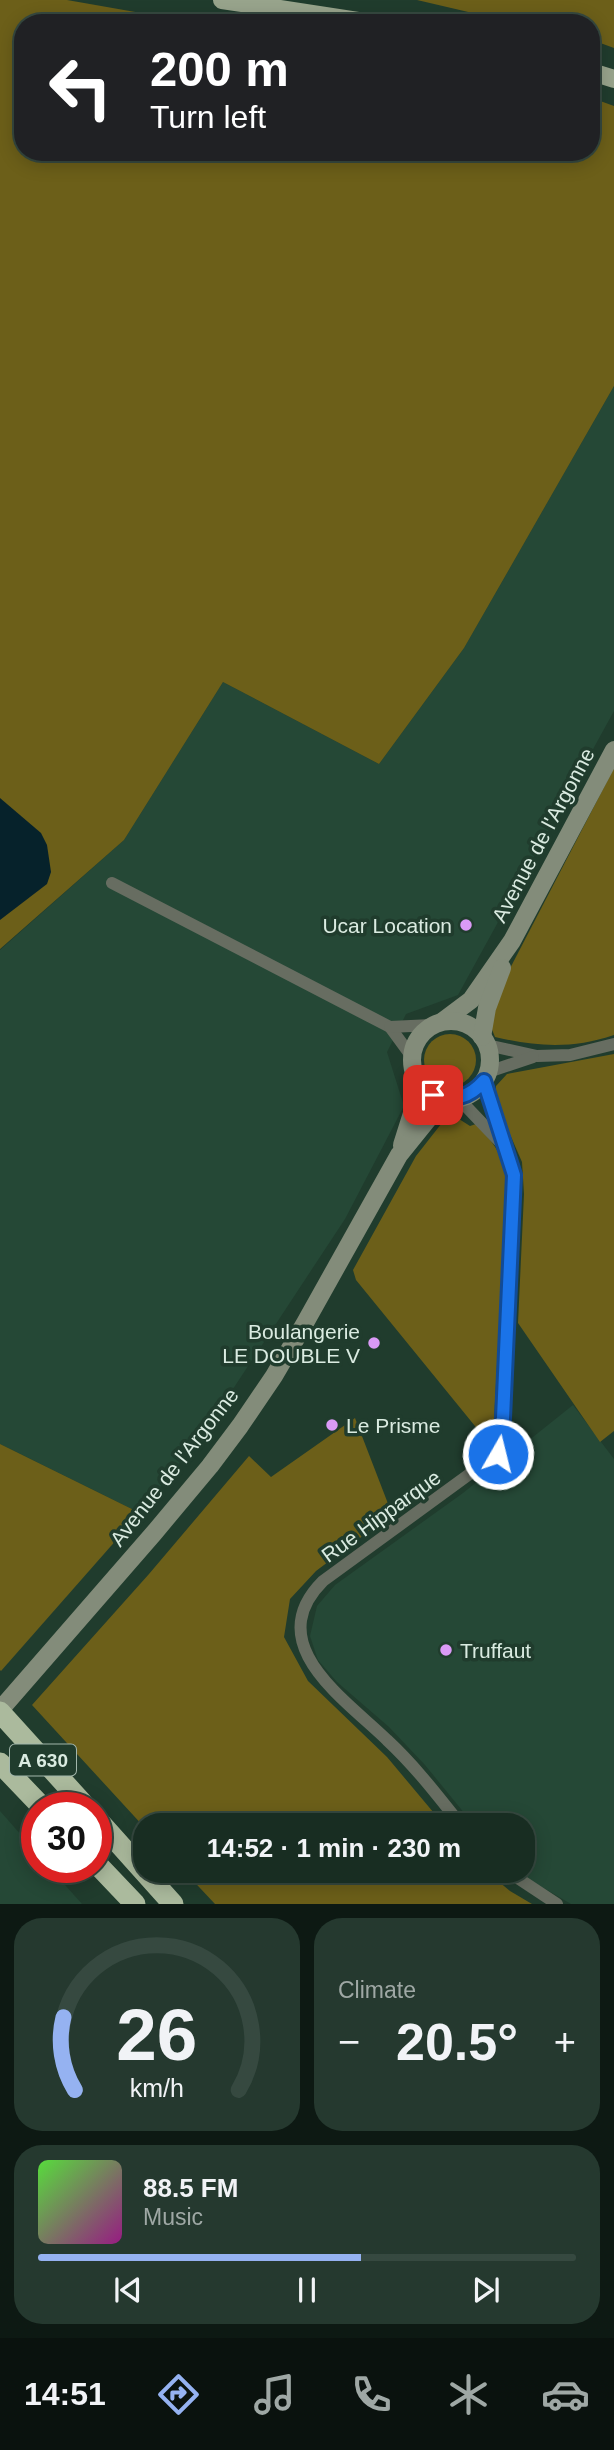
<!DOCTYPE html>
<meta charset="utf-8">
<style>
:root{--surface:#182d22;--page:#25392f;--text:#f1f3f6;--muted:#9fa8a5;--line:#364940;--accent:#95b2f1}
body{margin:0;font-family:Helvetica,sans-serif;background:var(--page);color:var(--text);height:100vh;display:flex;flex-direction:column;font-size:26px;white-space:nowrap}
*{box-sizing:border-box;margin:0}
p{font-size:23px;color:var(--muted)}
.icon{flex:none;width:38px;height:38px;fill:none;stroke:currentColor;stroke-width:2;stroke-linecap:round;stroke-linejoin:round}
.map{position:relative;height:1904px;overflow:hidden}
.drawer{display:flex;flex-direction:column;gap:14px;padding:14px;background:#0d1913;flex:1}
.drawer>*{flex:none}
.hud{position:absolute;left:14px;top:14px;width:586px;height:147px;border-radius:28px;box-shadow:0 4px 18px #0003,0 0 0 2px var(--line);background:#202124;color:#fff;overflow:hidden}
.speed{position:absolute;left:21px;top:1792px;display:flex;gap:14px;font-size:35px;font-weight:700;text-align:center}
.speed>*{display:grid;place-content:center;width:91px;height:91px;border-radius:50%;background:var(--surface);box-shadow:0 4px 18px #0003,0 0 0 2px var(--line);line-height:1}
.speed .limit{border:10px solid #d22;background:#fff;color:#111}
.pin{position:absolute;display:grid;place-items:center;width:60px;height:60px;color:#fff;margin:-30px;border-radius:14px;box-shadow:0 4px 10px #0006}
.me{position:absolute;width:77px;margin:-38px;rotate:8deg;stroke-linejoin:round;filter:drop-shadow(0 0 5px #0008)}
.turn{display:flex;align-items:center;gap:24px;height:147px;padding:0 21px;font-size:32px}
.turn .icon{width:91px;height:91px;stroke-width:2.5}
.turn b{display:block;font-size:49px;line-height:60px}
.big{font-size:52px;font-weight:700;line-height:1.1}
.drawer .tile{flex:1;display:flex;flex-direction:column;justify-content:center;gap:10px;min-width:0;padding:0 24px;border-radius:28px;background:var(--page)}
.drawer .dial{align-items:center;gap:0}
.dial svg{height:182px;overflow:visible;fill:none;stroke:var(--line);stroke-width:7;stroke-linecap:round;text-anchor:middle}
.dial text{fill:var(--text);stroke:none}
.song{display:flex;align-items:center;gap:21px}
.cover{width:84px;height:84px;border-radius:10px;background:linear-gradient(135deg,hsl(110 70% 55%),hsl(310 70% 35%))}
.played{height:7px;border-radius:4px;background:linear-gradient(90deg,var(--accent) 60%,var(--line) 60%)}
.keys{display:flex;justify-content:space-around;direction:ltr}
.heat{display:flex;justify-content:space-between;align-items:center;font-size:38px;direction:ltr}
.drawer .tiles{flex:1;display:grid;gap:14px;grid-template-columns:1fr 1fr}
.tile:last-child{grid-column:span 2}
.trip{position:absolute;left:133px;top:1813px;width:402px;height:70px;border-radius:28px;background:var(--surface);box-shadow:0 4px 18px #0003,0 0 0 2px var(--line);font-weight:700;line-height:70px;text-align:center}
.tabs{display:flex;height:112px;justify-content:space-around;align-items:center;background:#0a120e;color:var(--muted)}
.tabs .icon{width:49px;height:49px}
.tabs .active{color:var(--accent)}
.tabs b{font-size:32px;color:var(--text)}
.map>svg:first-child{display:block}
</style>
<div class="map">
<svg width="614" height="1904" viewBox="0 0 614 1904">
<rect width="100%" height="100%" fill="#203c2d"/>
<g fill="#254836">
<polygon points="614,386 614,711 458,995 406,1014 387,1052 404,1106 345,1219 208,1427 140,1513 0,1444 0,950 124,840 223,682 379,764 464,648"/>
<polygon points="573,1405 614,1459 614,1904 571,1904 530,1880 519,1871 523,1871 523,1825 474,1825 425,1765 389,1727 337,1682 318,1660 310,1636 317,1606 335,1585 463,1493"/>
<polygon points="0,1811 37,1853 37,1867 49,1867 82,1904 0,1904"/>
</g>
<g fill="#6c5f19">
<polygon points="0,0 67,0 198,23 23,23 23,152 592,152 592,98 614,106 614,386 464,648 379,764 223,682 124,840 0,949"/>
<polygon points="417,0 614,0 614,48 592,40 592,23 515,23"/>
<path d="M614 768V1035C572 1049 538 1047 495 1037L489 1022 506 976Z"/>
<circle cx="450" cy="1060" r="26"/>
<polygon points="614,1054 614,1431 600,1442 518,1323 524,1194 522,1162 501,1114 496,1100 496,1086 507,1074"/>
<path d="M445 1119H459L470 1126 476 1124C495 1145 505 1156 507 1184L493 1438 488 1442 356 1280 353 1270 416 1156Z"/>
<polygon points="355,1418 392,1514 316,1571 290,1599 284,1637 308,1681 387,1757 444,1825 145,1825 145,1828 32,1705 149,1574 249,1456 271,1477"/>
<polygon points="0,1444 140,1513 1,1671 0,1670"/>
<polygon points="184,1871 486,1871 510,1891 532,1904 215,1904"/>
</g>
<polygon fill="#06222b" points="0,798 41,833 47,845 51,872 47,884 0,920"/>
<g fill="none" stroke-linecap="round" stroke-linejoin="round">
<g stroke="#676d61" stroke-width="12">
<polyline points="112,883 390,1027 412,1057"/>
<polyline points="390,1027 432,1025"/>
<polyline points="487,1045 537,1056 570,1055 614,1044"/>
<polyline points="488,1072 533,1057"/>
<polyline points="458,1098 501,1143"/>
<path d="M461 1825C438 1796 415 1766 387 1740 345 1699 260 1644 323 1581L497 1454 502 1440 514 1175 484 1081"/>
<polyline points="507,1871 557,1904"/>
</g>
<g stroke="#838c7a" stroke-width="18">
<polyline points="443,1021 471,1000 512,941 614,750"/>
<circle cx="451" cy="1060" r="39"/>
<polyline points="482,1037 487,1008 502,968"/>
<polyline points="402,1145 414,1107 415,1077"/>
<polyline points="0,1710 154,1533 210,1466 240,1426 274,1376 305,1323 399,1155 445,1098"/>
</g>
<g stroke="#98a48c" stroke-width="18">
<polyline points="222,0 371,23"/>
<polyline points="592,72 614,79"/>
</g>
<g stroke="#abba9d" stroke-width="21">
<polyline points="0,1712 87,1808"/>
<polyline points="0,1763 43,1808"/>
<polyline points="96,1818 173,1904"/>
<polyline points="96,1863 135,1904"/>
</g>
</g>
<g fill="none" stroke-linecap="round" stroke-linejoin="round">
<defs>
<path id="route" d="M433 1095C454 1101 469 1098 484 1081L514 1175 502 1440 498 1454"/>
</defs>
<use href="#route" stroke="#114b97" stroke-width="18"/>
<use href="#route" stroke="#1a73e8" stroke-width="12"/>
</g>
<g fill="#da9af6" stroke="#203c2d" stroke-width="2.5">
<circle cx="466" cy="925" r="7"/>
<circle cx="374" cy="1343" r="7"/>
<circle cx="332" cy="1425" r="7"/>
<circle cx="446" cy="1650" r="7"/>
</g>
<g text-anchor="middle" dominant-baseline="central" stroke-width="7" stroke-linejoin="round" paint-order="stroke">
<rect fill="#203c2d" stroke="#a2b6ab" stroke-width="2" x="10" y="1744.5" width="66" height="31" rx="5"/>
<g font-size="19" font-weight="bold" fill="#daebe1">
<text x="43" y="1760">A 630</text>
</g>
<g font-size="21" fill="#daebe1" stroke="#203c2d">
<text transform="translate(543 835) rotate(-62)">Avenue de l'Argonne</text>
<text transform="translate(174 1467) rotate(-52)">Avenue de l'Argonne</text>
<text transform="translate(381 1516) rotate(-36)">Rue Hipparque</text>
</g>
<g font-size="21" fill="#daebe1" stroke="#203c2d" text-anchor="end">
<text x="452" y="925">Ucar Location</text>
<text x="360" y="1331">Boulangerie<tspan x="360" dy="24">LE DOUBLE V</tspan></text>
<text x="346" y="1425" text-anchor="start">Le Prisme</text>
<text x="460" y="1650" text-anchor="start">Truffaut</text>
</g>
</g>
</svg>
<div class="speed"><div class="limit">30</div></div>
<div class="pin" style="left:433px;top:1095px;background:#d93025"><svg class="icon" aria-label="arrive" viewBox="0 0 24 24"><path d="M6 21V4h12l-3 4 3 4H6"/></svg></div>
<svg class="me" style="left:498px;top:1454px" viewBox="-20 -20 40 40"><circle r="17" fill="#1a73e8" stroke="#fff" stroke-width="3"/><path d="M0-11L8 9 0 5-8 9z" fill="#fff"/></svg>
<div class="trip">14:52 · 1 min · 230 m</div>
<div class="hud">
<div class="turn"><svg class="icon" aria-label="left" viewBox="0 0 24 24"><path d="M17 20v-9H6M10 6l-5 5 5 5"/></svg><div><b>200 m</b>Turn left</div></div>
</div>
</div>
<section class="drawer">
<div class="tiles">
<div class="tile dial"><svg viewBox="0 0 100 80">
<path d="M14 69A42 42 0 1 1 86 69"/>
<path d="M14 69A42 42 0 0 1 9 37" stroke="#95b2f1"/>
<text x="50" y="56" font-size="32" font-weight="700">26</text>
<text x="50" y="72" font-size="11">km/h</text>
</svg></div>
<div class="tile"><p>Climate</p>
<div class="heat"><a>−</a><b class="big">20.5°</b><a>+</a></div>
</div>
<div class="tile">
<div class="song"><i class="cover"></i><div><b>88.5 FM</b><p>Music</p></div></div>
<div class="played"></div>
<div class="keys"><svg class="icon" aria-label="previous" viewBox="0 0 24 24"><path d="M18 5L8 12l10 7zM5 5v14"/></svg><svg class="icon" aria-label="pause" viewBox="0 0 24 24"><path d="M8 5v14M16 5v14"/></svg><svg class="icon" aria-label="next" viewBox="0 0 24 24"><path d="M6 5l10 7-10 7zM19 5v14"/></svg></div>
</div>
</div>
</section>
<nav class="tabs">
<b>14:51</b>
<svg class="icon active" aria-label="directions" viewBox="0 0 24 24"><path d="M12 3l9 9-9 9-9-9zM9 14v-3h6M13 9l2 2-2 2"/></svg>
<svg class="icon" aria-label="music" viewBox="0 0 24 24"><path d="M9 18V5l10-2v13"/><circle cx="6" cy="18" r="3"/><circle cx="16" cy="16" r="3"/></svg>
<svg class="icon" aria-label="phone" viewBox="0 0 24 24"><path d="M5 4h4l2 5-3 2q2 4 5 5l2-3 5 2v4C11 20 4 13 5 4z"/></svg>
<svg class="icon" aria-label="climate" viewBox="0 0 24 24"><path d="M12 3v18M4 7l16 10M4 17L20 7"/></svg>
<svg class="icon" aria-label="car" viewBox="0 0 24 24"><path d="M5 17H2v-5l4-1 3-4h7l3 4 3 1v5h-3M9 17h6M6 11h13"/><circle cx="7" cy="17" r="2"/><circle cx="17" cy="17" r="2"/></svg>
</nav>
